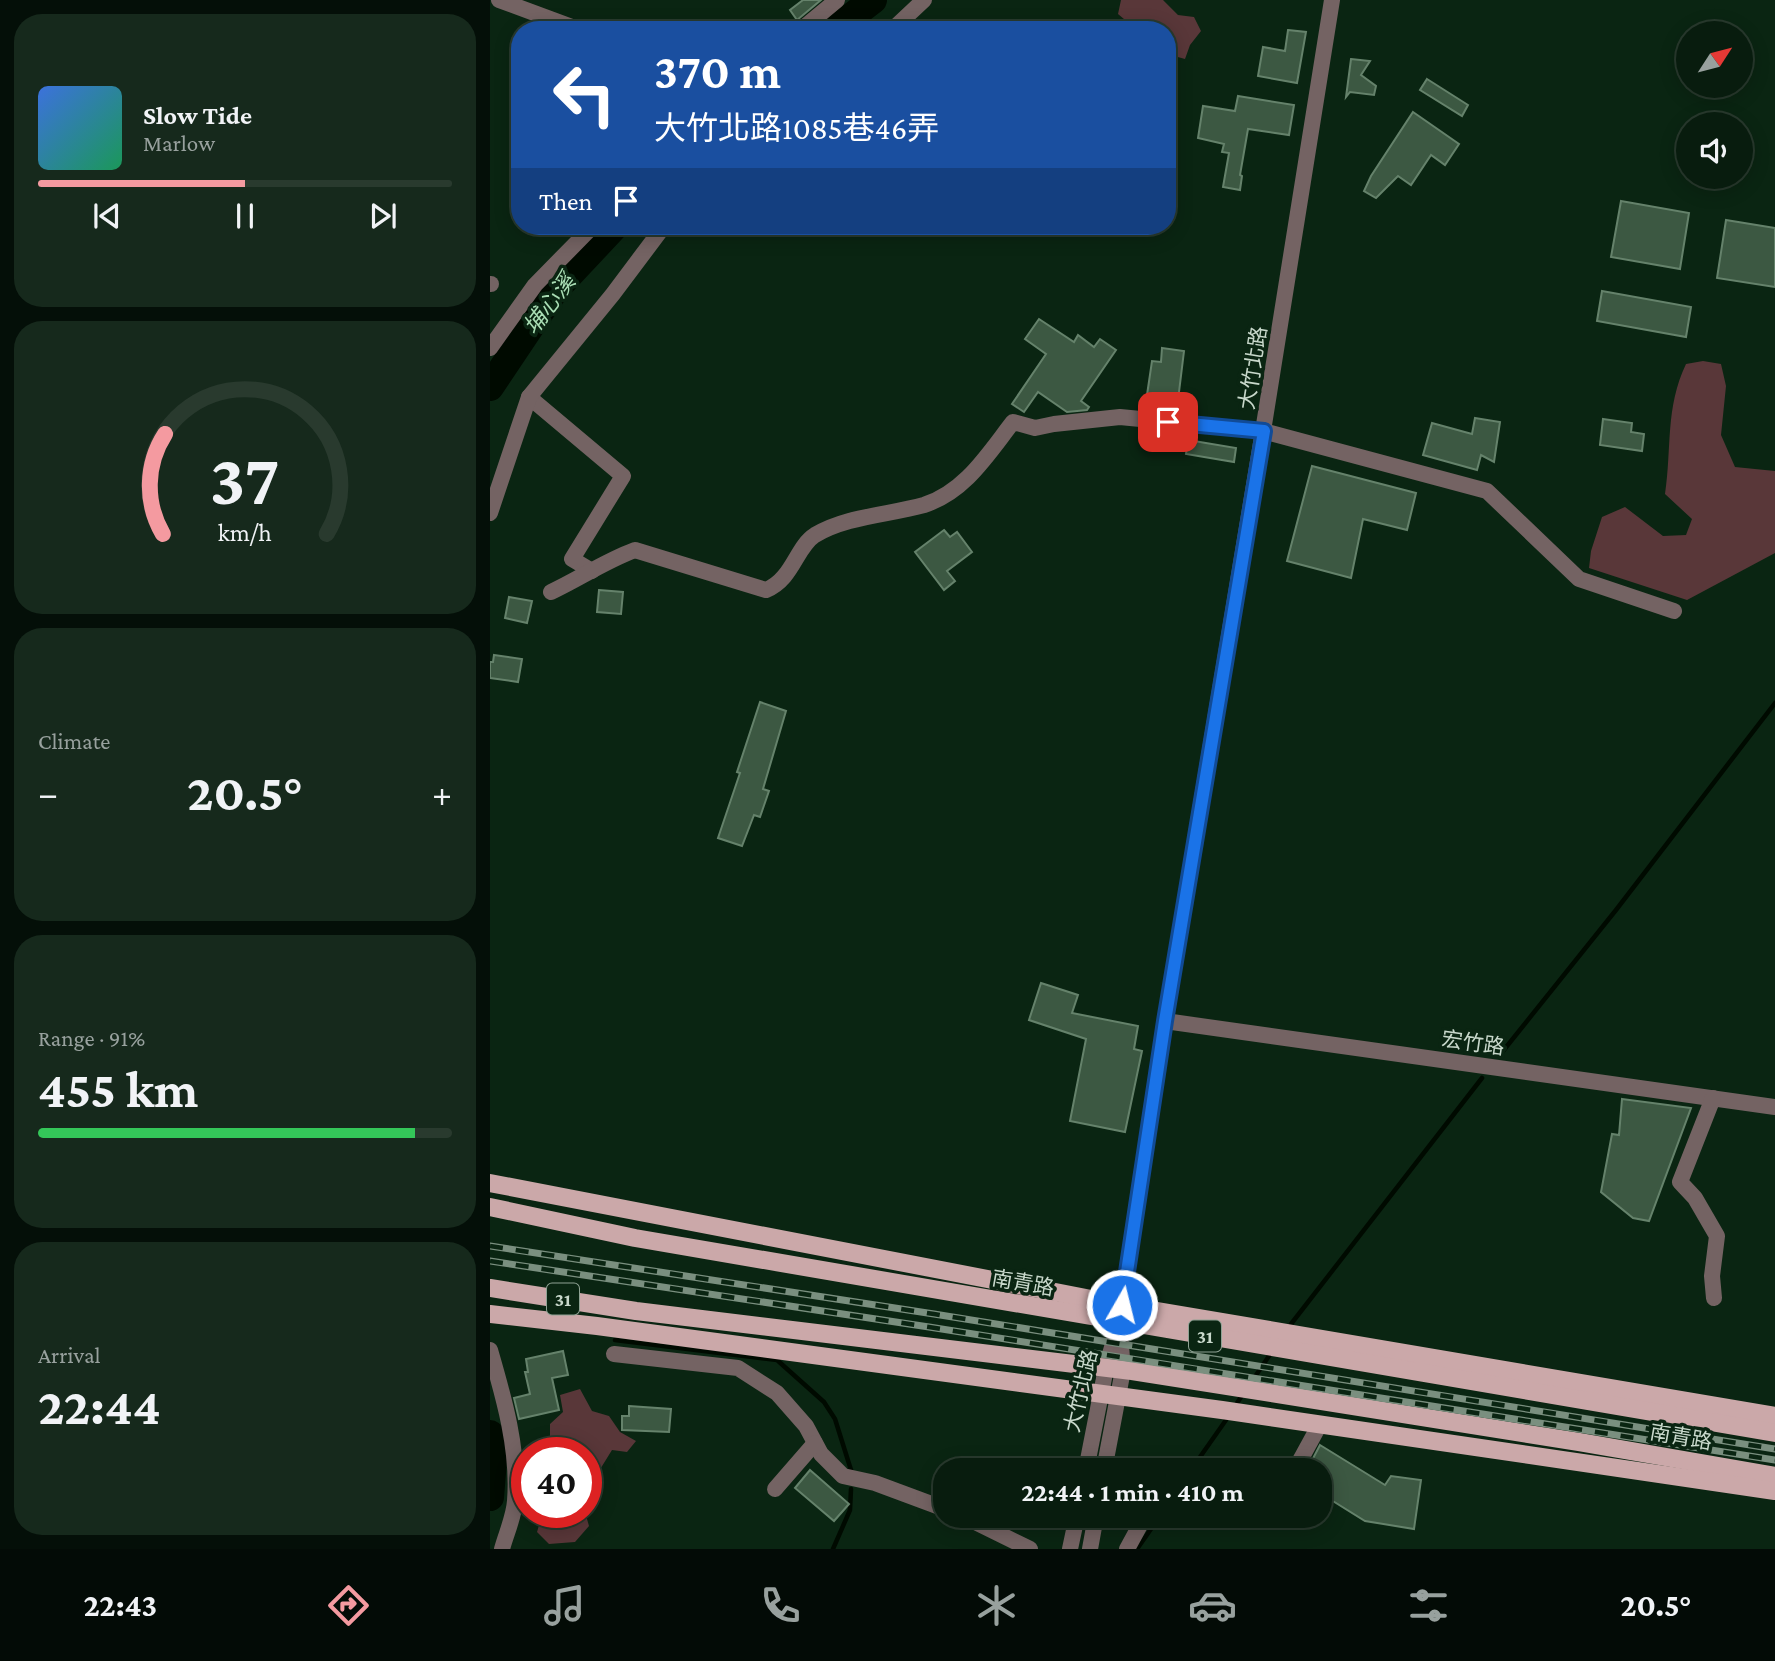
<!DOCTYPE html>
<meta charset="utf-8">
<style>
:root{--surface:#081c0e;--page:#16291c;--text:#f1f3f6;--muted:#98a19e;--line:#293a2e;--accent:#f49aa0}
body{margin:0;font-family:"Crimson Pro","Noto Sans TC",serif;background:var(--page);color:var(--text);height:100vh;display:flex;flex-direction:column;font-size:26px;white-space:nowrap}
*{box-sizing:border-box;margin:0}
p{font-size:23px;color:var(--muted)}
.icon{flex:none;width:38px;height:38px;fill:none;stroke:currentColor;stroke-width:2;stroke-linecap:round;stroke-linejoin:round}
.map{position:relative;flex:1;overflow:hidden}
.details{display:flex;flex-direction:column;gap:14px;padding:14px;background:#040f08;width:490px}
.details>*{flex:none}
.top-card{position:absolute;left:21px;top:21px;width:665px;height:214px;border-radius:28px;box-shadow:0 4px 18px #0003,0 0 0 2px var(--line);background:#1a4fa0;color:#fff;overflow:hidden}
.needle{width:46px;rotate:54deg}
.controls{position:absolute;left:1186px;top:21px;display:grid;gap:14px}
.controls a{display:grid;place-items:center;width:77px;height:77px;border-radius:50%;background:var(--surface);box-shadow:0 4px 18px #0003,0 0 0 2px var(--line);font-size:35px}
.speed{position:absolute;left:21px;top:1437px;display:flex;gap:14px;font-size:35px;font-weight:700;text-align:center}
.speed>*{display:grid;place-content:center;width:91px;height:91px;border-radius:50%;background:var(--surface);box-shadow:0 4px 18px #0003,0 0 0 2px var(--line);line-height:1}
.speed .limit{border:10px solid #d22;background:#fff;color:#111}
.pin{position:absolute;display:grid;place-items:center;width:60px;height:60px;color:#fff;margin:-30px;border-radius:14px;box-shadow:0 4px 10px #0006}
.me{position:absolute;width:77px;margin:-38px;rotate:8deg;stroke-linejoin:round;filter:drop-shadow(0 0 5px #0008)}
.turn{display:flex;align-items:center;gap:24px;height:147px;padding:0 28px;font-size:32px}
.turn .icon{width:91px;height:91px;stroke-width:2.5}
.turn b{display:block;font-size:49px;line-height:60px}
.then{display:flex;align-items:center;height:66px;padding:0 28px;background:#0003;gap:14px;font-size:26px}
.big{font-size:52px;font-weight:700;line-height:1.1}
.details .tile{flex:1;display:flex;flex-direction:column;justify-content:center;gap:10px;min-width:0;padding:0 24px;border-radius:28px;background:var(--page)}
.details .dial{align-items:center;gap:0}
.dial svg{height:182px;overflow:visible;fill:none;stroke:var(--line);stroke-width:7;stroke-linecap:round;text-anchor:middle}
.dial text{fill:var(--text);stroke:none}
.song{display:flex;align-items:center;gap:21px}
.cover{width:84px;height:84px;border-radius:10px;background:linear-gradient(135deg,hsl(220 70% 55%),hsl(150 70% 35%))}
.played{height:7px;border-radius:4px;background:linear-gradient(90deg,var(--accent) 50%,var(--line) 50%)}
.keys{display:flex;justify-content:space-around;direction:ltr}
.heat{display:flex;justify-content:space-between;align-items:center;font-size:38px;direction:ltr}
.charge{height:10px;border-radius:5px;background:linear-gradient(90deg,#34c759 91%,var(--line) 0)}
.trip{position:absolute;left:443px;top:1458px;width:399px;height:70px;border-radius:28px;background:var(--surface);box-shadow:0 4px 18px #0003,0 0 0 2px var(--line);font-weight:700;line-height:70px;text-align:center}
.dock{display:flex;height:112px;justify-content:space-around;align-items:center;background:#030b06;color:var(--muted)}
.dock .icon{width:49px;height:49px}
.dock .selected{color:var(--accent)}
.dock b{font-size:32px;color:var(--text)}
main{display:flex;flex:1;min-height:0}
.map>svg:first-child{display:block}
</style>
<main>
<section class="details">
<div class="tile">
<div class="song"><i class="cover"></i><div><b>Slow Tide</b><p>Marlow</p></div></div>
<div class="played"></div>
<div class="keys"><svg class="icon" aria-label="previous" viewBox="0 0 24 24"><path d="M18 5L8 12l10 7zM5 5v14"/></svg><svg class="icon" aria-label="pause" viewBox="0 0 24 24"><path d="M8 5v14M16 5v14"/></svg><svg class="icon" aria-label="next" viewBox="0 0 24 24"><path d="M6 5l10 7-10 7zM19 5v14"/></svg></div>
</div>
<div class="tile dial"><svg viewBox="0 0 100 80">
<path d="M14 69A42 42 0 1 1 86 69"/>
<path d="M14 69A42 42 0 0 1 15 25" stroke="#f49aa0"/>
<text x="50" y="56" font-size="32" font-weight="700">37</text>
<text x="50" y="72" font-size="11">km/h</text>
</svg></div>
<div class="tile"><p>Climate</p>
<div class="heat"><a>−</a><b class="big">20.5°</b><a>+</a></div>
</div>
<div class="tile"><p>Range · 91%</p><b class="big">455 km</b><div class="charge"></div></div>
<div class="tile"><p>Arrival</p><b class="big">22:44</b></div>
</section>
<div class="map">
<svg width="1285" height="1549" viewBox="0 0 1285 1549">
<rect width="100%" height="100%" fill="#0a2512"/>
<g fill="#593739">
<polygon points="631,0 673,0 688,15 704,17 711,31 700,45 695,59 677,54 677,30 647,30 628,14"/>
<path d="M1213 361 1231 364 1236 386 1231 435 1245 467 1285 471V553L1197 600 1099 568 1101 551 1112 517 1135 507 1173 536 1196 535 1202 519 1175 494C1182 448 1175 408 1196 364Z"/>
<polygon points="90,1389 102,1411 119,1416 130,1432 146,1441 137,1452 122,1450 96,1492 96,1452 60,1452 60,1424 73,1412 70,1395"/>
<polygon points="53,1512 95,1512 99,1526 85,1542 59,1544 47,1532"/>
</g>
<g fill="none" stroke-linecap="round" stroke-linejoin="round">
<g stroke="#000a00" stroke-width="4.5">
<polyline points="1009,1056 1126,910 1285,703"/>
<polyline points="801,1324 992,1078"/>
<polyline points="125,1340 287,1360 334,1402 345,1419 361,1470"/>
<polyline points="762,1381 779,1356"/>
<polyline points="747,1403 751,1397"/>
<polyline points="710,1457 736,1420"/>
<polyline points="343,1549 360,1510 361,1489"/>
<polyline points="647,1549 670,1516"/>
</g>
<g stroke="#000a00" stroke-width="28">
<polyline points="344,30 383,0"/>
<polyline points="0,387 65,290 125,226"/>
<polyline points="0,1434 3,1460 0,1497"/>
</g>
</g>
<g fill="#3c5842" stroke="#65826b" stroke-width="2">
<polygon points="313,0 331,0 307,20 300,10"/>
<polygon points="798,30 816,32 807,83 768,76 773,47 795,51"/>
<polygon points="861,59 880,61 871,75 886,86 884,95 860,92 856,97"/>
<polygon points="937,79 978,105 972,116 930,90"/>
<polygon points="748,96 804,105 799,135 758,129 750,175 752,176 750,190 733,187 739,153 732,152 734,144 708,138 713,106 745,111"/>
<polygon points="923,112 969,144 955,165 941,155 921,185 908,176 886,198 874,191 881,176"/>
<polygon points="1131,201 1199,213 1190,269 1121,257"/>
<polygon points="1236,220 1285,228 1285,287 1227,278"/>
<polygon points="1112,291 1201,307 1196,337 1107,321"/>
<polygon points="549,319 584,342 588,335 604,347 610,339 626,350 591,401 599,407 597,410 577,412 548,392 534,412 522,404 556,354 535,339"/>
<polygon points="672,348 694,351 688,400 657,395 662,361 671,362"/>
<polygon points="985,418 1010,422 1004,462 991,455 987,470 933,455 942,423 982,434"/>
<polygon points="1113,419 1142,423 1141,432 1154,434 1152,451 1110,445"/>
<polygon points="698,440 746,448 744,462 696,454"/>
<polygon points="822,466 926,493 917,530 873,519 861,578 797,561"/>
<polygon points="454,530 460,537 467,532 482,552 457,571 465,581 454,590 425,552"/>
<polygon points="109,590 133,592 131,614 107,612"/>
<polygon points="19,597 42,601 37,623 15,618"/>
<polygon points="4,655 32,659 28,682 0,678 0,662 3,662"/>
<polygon points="270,702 296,711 273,789 279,791 270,817 264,815 252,846 228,838 250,773 247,772"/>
<polygon points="551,983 588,995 582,1013 648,1026 644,1049 652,1051 635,1132 580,1121 596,1039 539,1020"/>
<polygon points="1132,1099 1201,1108 1159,1221 1143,1218 1111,1192 1122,1134 1129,1135"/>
<polygon points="73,1351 78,1375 62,1378 69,1410 29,1419 24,1398 40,1394 35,1372 38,1372 36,1359"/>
<polygon points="139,1406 181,1409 179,1432 132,1430 132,1416 139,1416"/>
<polygon points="830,1445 895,1485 901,1476 931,1480 924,1529 875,1521 830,1493 830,1470 817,1470"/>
<polygon points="320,1470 359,1504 344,1521 305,1488"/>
</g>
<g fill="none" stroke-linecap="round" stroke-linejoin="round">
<g stroke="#746363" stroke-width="16">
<polyline points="9,0 90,30"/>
<polyline points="311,30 347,0"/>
<polyline points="402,30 434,0"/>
<polyline points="0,284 1,284"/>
<polyline points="0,348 45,285 103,226"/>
<polyline points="39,397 133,476 82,559 102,571"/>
<polyline points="0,513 39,397 123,294 174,226"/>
<path d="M61 592C89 579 115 561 145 550L276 590C303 579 306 547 325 535 357 516 398 515 434 505 475 492 498 454 523 422L545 428 564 424 630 417 773 431 997 491 1089 579 1184 611"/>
<polyline points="675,1021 1285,1107"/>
<polyline points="1223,1098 1190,1182 1205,1198 1227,1236 1222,1276 1224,1298"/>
<path d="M0 1350C14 1398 29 1450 25 1501 24 1517 16 1534 12 1549"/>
<polyline points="124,1354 248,1368 287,1393 316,1426 331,1454 353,1476 385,1483 455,1509"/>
<polyline points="596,1470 616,1368 629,1323 675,1021 773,431 842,0"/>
<polyline points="614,1470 633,1370 630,1334"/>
<polyline points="704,1470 718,1467 739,1470"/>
<polyline points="800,1470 807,1466 830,1424"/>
<polyline points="285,1489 325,1443"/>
<polyline points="473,1516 540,1549"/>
<polyline points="580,1549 587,1516"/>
<polyline points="600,1549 606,1516"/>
<polyline points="637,1549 655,1516"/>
</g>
<g stroke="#cba8a9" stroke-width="18">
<polyline points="0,1183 632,1305 1285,1416"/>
<polyline points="0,1207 145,1238 1285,1433"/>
<polyline points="0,1288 146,1311 642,1371 1089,1442 1285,1476"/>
<polyline points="0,1314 107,1326 732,1410 1285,1491"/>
</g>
<defs>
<g id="rail">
<polyline points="0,1246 444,1314 1285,1449"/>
<polyline points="0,1261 439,1327 1285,1460"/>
</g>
</defs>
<use href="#rail" stroke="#7a8f7f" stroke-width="7"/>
<use href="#rail" stroke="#0a2512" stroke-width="4.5" stroke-dasharray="13" stroke-linecap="butt"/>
</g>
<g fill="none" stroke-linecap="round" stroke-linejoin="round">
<defs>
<polyline id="route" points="632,1305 675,1021 774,431 678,422"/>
</defs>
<use href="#route" stroke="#114b97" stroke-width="18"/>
<use href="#route" stroke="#1a73e8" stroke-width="12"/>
</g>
<g text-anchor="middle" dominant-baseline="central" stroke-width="7" stroke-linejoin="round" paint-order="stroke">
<g fill="#0a2512" stroke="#8fa294" stroke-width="2">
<rect x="57" y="1283.5" width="32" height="31" rx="5"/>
<rect x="699" y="1320.5" width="32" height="31" rx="5"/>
</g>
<g font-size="19" font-weight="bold" fill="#c8d8cb">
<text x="73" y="1299">31</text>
<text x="715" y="1336">31</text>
</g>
<g font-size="21" fill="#c8d8cb" stroke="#0a2512">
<text transform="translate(763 368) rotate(-81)">大竹北路</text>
<text transform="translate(983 1043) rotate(8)">宏竹路</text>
<text transform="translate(533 1283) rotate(10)">南青路</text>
<text transform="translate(591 1391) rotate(-77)">大竹北路</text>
<text transform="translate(1191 1437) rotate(10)">南青路</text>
</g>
<g font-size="23" font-style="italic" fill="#a9ddb4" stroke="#0a2512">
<text transform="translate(59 304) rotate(-53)">埔心溪</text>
</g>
</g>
</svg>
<div class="controls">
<a><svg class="needle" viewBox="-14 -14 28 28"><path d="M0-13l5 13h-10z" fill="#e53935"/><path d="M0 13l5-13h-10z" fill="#98a19e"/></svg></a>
<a><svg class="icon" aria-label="sound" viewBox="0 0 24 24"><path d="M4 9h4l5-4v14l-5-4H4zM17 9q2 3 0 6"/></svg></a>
</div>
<div class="speed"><div class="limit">40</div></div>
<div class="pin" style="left:678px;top:422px;background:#d93025"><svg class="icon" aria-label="arrive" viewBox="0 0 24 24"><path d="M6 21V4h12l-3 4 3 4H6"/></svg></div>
<svg class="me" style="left:632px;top:1305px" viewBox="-20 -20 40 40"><circle r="17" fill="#1a73e8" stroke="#fff" stroke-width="3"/><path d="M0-11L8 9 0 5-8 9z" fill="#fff"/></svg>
<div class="trip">22:44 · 1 min · 410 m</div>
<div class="top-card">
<div class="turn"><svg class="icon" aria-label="left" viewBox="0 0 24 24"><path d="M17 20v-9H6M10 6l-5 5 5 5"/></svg><div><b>370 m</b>大竹北路1085巷46弄</div></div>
<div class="then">Then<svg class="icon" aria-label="arrive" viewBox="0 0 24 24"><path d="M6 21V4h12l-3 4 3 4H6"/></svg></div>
</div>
</div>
</main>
<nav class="dock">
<b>22:43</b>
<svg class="icon selected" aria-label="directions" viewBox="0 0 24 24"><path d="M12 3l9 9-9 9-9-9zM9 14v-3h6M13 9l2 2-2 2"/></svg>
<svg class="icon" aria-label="music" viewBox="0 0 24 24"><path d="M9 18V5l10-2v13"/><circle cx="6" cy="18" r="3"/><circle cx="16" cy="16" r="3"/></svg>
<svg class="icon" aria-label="phone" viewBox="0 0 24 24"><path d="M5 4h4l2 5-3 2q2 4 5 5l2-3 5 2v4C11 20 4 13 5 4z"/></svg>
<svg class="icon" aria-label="climate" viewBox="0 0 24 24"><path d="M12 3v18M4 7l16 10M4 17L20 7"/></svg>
<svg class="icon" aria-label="car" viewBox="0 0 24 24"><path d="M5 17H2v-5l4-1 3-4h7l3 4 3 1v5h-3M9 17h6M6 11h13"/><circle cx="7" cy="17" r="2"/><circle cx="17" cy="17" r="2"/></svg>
<svg class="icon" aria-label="filters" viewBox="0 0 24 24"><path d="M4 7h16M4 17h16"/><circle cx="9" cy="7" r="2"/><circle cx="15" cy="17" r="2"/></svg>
<b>20.5°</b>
</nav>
